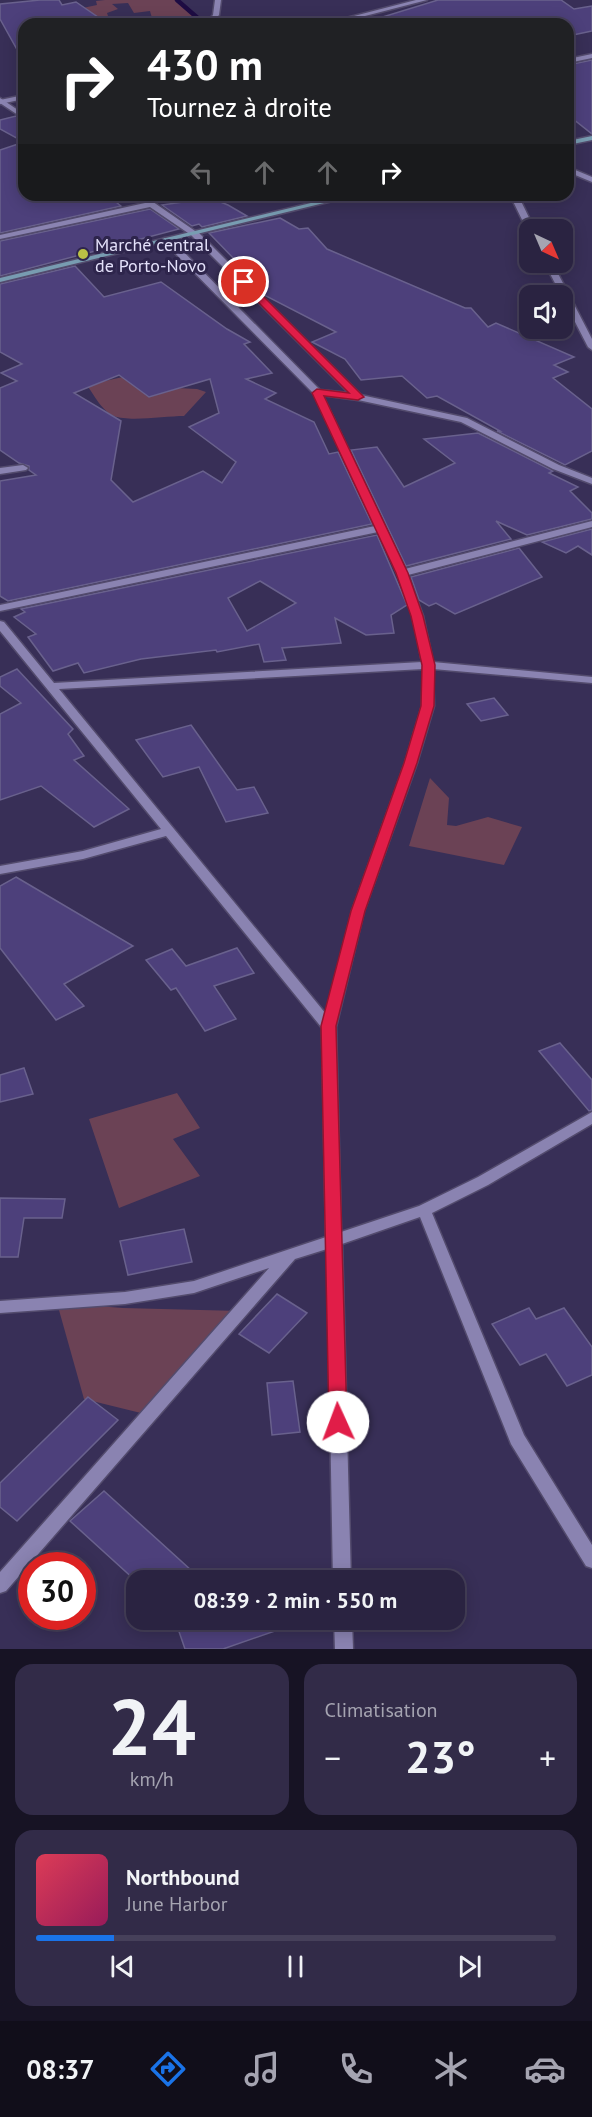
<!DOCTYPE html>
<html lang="fr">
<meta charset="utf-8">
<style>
:root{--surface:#2a2341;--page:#322b48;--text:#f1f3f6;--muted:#a5a4b1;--line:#46405a;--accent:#1a73e8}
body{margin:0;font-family:"PT Sans",sans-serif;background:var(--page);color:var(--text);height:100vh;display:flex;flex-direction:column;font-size:22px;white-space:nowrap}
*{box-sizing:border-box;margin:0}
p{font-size:20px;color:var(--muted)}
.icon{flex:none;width:33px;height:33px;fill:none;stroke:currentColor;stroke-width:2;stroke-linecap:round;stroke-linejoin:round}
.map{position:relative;height:1649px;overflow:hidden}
.side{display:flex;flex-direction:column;gap:15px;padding:15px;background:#171324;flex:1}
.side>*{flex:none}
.hud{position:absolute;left:18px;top:18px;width:556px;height:183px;border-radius:18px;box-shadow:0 3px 15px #0003,0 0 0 2px var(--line);background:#202124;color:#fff;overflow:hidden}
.needle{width:39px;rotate:136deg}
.controls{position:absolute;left:519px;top:219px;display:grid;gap:12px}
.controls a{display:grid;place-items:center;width:54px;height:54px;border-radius:12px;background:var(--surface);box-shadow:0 3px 15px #0003,0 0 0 2px var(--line);font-size:30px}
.speed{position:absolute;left:18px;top:1552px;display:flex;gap:12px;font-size:30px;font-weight:700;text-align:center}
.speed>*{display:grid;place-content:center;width:78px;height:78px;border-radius:50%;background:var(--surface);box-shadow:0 3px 15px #0003,0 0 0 2px var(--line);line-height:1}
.speed .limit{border:9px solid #d22;background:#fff;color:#111}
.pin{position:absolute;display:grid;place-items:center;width:51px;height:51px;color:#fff;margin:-26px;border:3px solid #fff;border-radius:50%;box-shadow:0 2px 6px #0007}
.me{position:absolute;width:66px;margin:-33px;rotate:358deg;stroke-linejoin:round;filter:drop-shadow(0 0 4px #0008)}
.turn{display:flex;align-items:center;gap:21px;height:126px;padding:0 30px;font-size:27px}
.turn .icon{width:78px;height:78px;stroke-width:2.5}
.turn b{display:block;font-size:42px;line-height:51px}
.lanes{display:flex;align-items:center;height:57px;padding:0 30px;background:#0003;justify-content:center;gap:30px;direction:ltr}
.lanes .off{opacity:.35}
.big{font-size:45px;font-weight:800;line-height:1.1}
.side .card{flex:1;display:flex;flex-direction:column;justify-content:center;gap:9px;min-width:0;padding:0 21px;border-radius:18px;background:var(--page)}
.side .dial{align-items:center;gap:0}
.dial b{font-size:78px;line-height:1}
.song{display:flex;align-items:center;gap:18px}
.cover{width:72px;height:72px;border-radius:9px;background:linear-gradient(135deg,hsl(350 70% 55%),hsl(330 70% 35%))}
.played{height:6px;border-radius:3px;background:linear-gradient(90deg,var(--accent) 15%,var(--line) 15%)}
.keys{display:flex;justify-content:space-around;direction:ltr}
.heat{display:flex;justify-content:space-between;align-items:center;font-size:33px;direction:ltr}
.side .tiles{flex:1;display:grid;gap:15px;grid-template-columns:1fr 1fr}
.card:last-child{grid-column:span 2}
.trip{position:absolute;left:126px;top:1570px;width:339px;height:60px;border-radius:18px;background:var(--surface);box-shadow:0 3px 15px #0003,0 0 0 2px var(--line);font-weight:800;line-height:60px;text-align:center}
.dock{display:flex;height:96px;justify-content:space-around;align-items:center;background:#110e1a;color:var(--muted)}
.dock .icon{width:42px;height:42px}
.dock .selected{color:var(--accent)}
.dock b{font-size:27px;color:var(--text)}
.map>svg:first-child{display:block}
</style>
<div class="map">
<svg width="592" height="1649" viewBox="0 0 592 1649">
<rect width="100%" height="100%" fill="#382f57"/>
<g fill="#6b4255">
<polygon points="105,0 177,0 202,24 139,24 139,20 152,18 150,11 134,13 128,3 112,4 118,9 107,13 109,19 98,21 73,10 97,5 96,1"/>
<path d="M136 374 155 387 197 389 206 392 184 416C166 416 129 422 114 416 103 412 93 394 87 385Z"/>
<polygon points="430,778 449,798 447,825 456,826 488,817 522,827 504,865 409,846"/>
<polygon points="177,1093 200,1128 173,1139 200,1176 119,1208 89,1119"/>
<polygon points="57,1303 123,1308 240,1311 149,1415 84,1399"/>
</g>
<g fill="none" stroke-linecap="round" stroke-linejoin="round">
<polyline stroke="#1e0c43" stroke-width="4.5" points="177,0 200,20"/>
</g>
<g fill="#4d407b" stroke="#69618d" stroke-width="1.5" fill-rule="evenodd">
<polygon points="40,0 59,0 62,5 76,2 108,24 24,24 24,62 0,19 0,4"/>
<polygon points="438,0 561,0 574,9 592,6 592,31 568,36 568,24 377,24 376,19"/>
<polygon points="592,60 592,134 568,115 568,65"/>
<polygon points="16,116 24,121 24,195 107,195 121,206 0,233 0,150 24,142 0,129 0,120"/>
<polygon points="203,195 228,205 247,216 202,227 199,224 192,226 162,205 183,202"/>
<polygon points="150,209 179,229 0,276 0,241"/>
<polygon points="280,218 299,229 308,228 327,249 465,308 471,308 488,327 496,323 574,357 554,365 568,372 553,378 592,409 592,451 565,465 497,431 500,431 437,396 427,398 402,376 361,380 345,359 312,342 336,332 264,295 259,290 256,274 251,274 250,268 237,262 209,233"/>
<path d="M75 266 104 297 161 282 227 329 250 342 244 344 272 373 246 379 276 393 265 399 314 422 329 454 338 452 372 524 8 601 0 596V481L36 475 29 470V466L19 463 0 450V388L17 381 1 373 22 364 0 352V284ZM119 375 149 397 210 379 219 413 189 427 236 462 222 483 203 471 133 502 111 480 121 421 74 393Z"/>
<polygon points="478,433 553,471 549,473 578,487 570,491 592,513 592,519 527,535 496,521 511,539 406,566 351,450 377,447 404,487 455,463 424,439"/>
<polygon points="592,529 592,555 578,546 566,553 542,542"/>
<path d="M377 535 407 605 391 615 394 633 366 635 335 618 341 643 282 648 286 660 264 662 259 644 217 652 216 650 141 659 84 673 78 663 53 671 28 637 36 634 14 617 25 612 21 609ZM260 581 296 603 247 631 228 598Z"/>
<polygon points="519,548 542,577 455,614 436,603 429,606 419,600 411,577"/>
<polygon points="17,669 73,729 68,734 84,756 74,760 129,809 94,827 41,786 0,800 0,714 21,703 0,686 0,677"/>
<polygon points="494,698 508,715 481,721 467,704"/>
<polygon points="191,725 237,790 254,787 268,813 226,822 199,767 163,777 136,740"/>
<polygon points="16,877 133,946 64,984 84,1006 56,1020 0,948 0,886"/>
<polygon points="237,948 254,973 214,986 236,1019 205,1031 176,988 171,990 146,960 172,949 186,966"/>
<polygon points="560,1043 592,1080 592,1110 589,1111 539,1051"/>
<polygon points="24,1068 33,1094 0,1102 0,1075"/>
<polygon points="0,1198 65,1199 62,1218 24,1218 18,1257 0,1257"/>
<polygon points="184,1229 192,1262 128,1275 120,1241"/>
<polygon points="277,1294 307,1313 269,1353 239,1334"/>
<polygon points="529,1308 536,1319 564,1308 592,1347 592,1375 567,1386 546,1354 520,1365 492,1324"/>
<polygon points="293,1381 300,1432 272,1435 267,1383"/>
<polygon points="88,1397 118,1420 17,1521 0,1507 0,1483"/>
<polygon points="104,1491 203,1581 136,1581 70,1521"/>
<polygon points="175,1620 297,1620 298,1623 223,1649 185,1649"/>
</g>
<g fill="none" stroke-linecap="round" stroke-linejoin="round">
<defs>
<g id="minor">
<polygon points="215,0 221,0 219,15 211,24 205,24 213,15"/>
<polygon points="592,54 592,58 568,63 568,59"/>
<polygon points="0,98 24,114 24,119 0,103"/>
<polygon points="568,167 592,177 592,182 568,172"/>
<polygon points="134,195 143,195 198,233 191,235 150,207 0,239 0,235 145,203"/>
<polygon points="510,195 518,195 535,230 530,230 528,232"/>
<polygon points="544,262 552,262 592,339 592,350 588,347"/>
<path d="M317 389 321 392 405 569 592 521V527L408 575 423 616 433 662 592 677V683L433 669 434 706 417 763 364 911 336 1027 341 1232 419 1206 478 1177 592 1112V1124L488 1185 432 1213 524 1435 592 1545V1568L586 1566 511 1444 420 1217 342 1244 351 1581H333L327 1249 295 1259 6 1591 0 1593V1572L269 1268 194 1293 125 1304 0 1313V1301L125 1292 194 1281 326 1237 322 1028 166 836 83 859 0 874V866L83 851 161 829 0 631V621L4 622 54 683 422 662 413 616 397 573 378 532 0 611V605L375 526 313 392ZM423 669 422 706 405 763 352 911 326 1014 59 689Z"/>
<polygon points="23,465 28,468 26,470 0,474 0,468"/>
<polygon points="334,1620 352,1620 353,1649 335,1649"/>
</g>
<g id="tertiary">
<polygon points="416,0 427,0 334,24 323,24"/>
<polygon points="24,95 24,99 0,104 0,100"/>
<polygon points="191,231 197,231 361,395 467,418 559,465 592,478 592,484 553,469 461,422 358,400 314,394 164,242 164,238 170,238 320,390 349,393 191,235"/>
</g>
<g id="secondary">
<polygon points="592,136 592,140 568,145 568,141"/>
<polygon points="344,195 357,195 0,282 0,278"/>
</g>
</defs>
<use href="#minor" stroke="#534b6d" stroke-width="3"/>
<use href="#tertiary" stroke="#534b6d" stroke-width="3"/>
<use href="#secondary" stroke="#534b6d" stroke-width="3"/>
<use href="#minor" fill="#8a83b1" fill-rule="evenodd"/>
<use href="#tertiary" fill="#8a83b1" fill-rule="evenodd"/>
<use href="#secondary" fill="#789cb1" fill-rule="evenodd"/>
</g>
<polygon fill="#e11d48" stroke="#92132f" stroke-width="1.5" points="240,280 247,280 364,397 358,400 324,396 408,573 423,616 435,665 434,706 417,763 365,911 336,1026 347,1422 344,1427 338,1430 331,1427 329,1422 321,1026 351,911 404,763 421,706 422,665 411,616 396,573 312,393 317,389 349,393 240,284"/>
<circle fill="#bac045" stroke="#2e254c" stroke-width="2" cx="83" cy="254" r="6"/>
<g text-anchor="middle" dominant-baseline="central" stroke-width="6" stroke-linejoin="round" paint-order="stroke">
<g font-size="18" fill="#e4e1fa" stroke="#2e254c" text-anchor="start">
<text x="95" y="244">Marché central<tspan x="95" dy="21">de Porto-Novo</tspan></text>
</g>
</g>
</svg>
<div class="controls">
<a><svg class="needle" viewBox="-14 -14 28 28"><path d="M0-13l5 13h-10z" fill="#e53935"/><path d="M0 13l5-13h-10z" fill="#a5a4b1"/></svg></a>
<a><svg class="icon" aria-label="sound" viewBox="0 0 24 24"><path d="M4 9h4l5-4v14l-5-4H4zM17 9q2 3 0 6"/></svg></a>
</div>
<div class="speed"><div class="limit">30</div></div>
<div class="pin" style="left:244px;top:282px;background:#d93025"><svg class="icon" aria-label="arrive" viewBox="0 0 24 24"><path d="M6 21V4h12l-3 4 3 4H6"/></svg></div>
<svg class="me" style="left:338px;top:1422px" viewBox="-20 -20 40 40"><circle r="19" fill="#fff"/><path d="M0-13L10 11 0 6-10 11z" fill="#e11d48"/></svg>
<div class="trip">08:39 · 2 min · 550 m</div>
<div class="hud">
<div class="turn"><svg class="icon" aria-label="right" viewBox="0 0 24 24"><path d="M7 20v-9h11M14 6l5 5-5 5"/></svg><div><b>430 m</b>Tournez à droite</div></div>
<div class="lanes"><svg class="icon off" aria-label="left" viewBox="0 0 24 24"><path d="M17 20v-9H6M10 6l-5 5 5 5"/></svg><svg class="icon off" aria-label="ahead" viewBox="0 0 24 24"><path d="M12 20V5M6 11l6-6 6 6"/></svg><svg class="icon off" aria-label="ahead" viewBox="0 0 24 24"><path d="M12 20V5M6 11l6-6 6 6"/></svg><svg class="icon" aria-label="right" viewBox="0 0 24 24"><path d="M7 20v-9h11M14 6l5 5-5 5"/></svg></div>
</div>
</div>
<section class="side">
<div class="tiles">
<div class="card dial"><b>24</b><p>km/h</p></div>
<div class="card"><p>Climatisation</p>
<div class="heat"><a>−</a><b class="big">23°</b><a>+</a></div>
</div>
<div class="card">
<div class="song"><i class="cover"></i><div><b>Northbound</b><p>June Harbor</p></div></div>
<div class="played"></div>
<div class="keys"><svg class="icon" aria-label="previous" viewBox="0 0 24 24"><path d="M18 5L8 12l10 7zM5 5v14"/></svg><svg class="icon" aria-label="pause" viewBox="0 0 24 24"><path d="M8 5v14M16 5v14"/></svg><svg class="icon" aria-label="next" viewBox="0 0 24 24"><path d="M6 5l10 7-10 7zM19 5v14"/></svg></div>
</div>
</div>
</section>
<nav class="dock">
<b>08:37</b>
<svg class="icon selected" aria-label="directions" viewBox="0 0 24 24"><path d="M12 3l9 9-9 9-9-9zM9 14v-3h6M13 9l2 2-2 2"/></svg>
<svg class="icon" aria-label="music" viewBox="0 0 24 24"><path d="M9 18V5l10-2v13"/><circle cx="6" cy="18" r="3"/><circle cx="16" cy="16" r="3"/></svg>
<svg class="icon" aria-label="phone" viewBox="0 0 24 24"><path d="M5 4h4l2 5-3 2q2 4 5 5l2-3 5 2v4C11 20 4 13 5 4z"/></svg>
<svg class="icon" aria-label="climate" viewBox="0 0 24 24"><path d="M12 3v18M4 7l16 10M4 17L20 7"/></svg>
<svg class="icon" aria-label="car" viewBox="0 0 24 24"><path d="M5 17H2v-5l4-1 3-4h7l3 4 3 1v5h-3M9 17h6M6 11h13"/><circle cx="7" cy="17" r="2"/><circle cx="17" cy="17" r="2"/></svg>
</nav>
